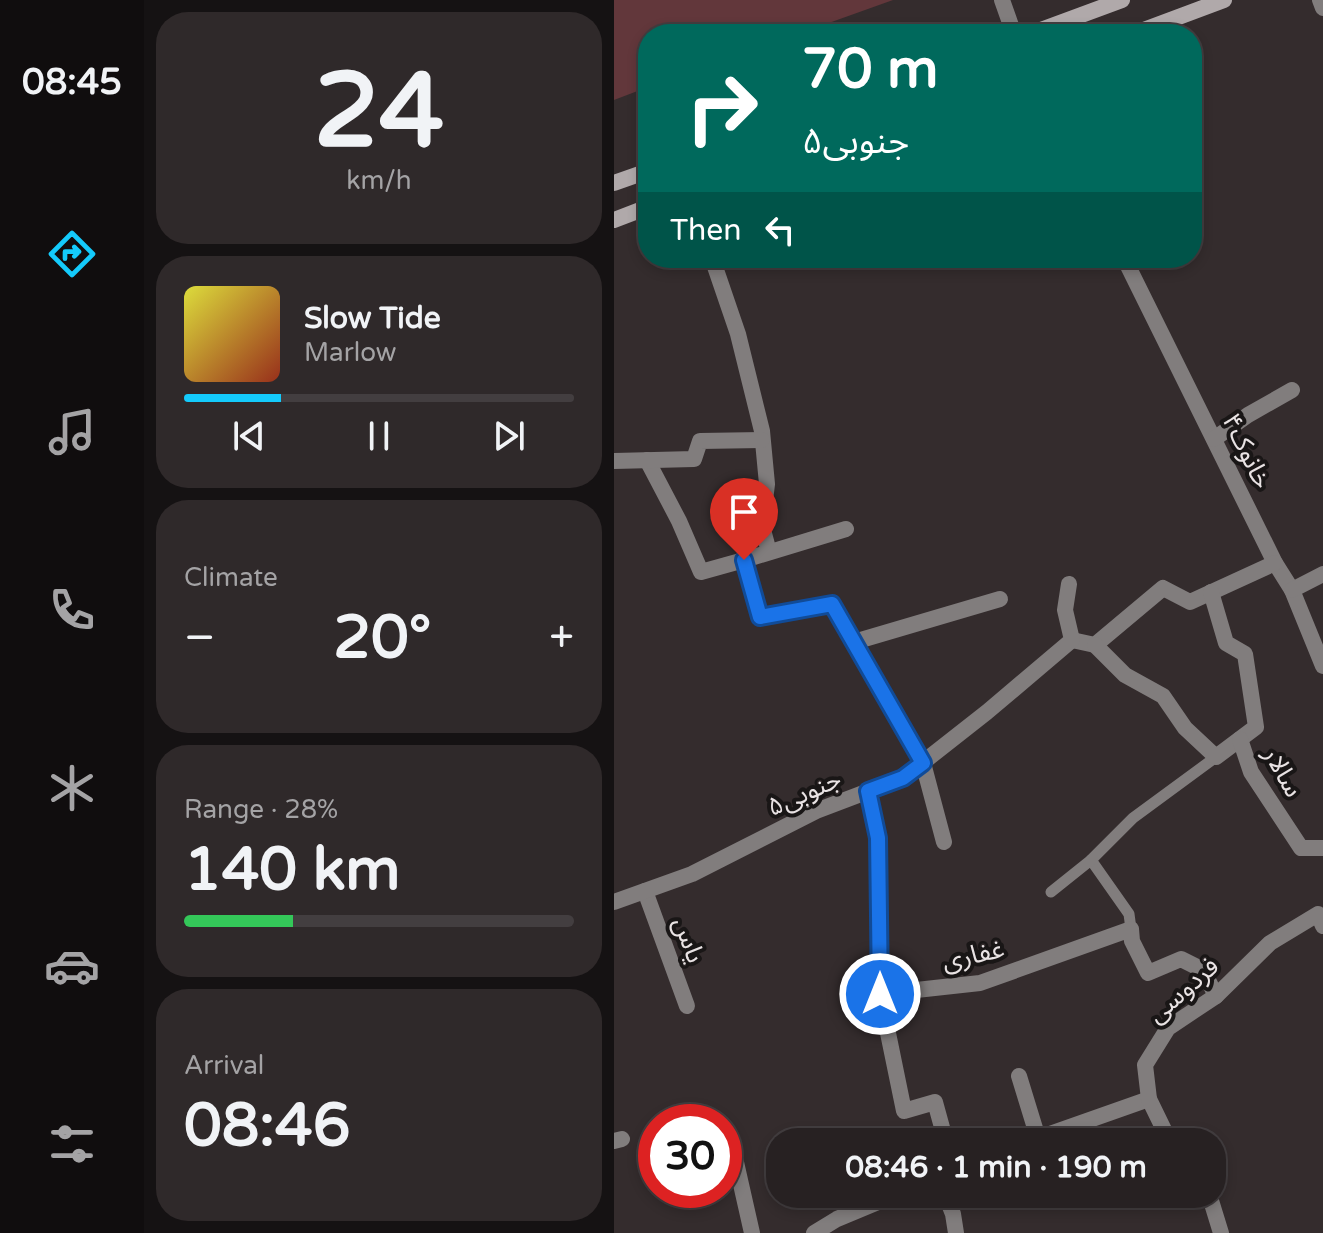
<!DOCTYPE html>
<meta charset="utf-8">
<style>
:root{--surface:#272122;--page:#2f292a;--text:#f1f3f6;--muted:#a4a3a5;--line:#433e40;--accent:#14cafb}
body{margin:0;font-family:"Varela Round","Noto Sans Arabic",sans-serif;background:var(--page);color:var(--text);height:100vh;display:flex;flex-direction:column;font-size:30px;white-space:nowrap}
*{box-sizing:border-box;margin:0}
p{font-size:26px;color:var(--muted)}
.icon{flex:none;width:44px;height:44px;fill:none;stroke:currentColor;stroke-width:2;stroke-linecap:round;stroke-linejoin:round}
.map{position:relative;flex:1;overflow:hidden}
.sheet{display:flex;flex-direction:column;gap:12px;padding:12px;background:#151213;width:470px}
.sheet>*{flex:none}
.hud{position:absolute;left:24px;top:24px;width:564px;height:244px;border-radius:32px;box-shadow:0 4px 12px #0003,0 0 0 2px var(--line);background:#00695c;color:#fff;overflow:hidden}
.speed{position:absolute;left:24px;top:1104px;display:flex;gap:16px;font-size:40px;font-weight:700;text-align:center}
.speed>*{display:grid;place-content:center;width:104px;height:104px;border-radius:50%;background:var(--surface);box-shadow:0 4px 12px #0003,0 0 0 2px var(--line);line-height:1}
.speed .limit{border:12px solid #d22;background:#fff;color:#111}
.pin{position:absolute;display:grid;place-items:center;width:68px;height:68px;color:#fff;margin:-82px -34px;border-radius:50% 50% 50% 0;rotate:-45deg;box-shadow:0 0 8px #0007}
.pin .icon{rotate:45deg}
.me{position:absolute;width:88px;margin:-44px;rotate:0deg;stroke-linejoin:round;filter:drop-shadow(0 0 6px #0008)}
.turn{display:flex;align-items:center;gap:28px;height:168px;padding:0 32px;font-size:36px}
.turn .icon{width:104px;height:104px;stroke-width:2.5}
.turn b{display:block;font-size:56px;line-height:68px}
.then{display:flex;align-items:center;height:76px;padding:0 32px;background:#0003;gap:16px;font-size:30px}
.big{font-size:60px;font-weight:800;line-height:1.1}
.sheet .card{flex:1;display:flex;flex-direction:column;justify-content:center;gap:12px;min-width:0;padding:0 28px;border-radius:32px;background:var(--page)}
.sheet .dial{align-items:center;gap:0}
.dial b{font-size:104px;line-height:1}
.song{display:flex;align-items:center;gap:24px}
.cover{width:96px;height:96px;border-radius:12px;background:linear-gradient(135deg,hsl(60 70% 55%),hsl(10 70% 35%))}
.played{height:8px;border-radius:4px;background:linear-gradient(90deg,var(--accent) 25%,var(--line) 25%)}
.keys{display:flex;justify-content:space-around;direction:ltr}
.heat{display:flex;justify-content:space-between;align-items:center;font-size:44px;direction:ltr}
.charge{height:12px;border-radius:6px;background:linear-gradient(90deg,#34c759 28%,var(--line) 0)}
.trip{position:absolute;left:152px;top:1128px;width:460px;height:80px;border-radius:32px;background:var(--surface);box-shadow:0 4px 12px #0003,0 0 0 2px var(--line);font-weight:800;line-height:80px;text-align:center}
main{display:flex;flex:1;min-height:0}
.dock{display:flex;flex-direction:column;width:144px;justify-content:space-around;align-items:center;background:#100d0e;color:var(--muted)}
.dock .icon{width:56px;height:56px}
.dock .current{color:var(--accent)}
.dock b{font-size:36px;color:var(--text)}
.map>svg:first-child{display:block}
</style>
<main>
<nav class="dock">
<b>08:45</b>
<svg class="icon current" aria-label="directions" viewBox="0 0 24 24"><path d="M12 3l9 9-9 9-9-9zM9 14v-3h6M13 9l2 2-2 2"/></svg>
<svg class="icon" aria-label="music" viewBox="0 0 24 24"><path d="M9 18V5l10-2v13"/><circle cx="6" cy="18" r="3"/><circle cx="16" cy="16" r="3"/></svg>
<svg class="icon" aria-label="phone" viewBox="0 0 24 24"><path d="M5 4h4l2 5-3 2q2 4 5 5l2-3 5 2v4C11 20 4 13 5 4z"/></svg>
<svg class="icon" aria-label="climate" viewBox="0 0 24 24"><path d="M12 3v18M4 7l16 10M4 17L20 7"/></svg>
<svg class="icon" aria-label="car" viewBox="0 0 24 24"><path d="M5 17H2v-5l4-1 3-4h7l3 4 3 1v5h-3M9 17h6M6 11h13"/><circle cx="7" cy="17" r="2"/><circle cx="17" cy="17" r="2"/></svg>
<svg class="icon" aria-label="filters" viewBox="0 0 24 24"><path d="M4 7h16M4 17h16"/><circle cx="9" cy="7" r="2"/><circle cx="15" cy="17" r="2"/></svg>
</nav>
<section class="sheet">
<div class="card dial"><b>24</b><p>km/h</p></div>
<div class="card">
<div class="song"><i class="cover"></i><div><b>Slow Tide</b><p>Marlow</p></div></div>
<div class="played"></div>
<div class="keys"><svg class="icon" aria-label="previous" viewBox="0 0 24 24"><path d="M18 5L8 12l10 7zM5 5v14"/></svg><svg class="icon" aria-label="pause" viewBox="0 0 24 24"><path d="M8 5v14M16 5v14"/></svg><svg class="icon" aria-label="next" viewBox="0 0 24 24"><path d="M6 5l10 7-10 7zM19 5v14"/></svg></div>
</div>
<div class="card"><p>Climate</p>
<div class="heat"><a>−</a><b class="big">20°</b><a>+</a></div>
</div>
<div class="card"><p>Range · 28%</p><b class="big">140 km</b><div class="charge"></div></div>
<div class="card"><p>Arrival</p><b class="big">08:46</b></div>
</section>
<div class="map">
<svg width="709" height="1233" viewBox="0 0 709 1233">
<rect width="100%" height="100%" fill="#342c2d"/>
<polygon fill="#62373b" points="0,0 279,0 184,34 34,34 34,87 0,100"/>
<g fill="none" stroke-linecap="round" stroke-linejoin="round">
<g stroke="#817d7d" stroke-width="11">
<polyline points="477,860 515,914 517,929"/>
<polyline points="437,892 477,860 519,818 602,757"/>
</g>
<g stroke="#817d7d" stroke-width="16">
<polyline points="388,0 400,34"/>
<polyline points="706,0 709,8"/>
<polyline points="98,258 124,334 148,431 153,484 148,526 155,552"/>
<polyline points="372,258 374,258"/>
<polyline points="510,258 661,563 678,590 709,666"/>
<polyline points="600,439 634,415 678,390"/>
<polyline points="33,460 65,521 87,572 130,560 146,617 218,604 309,763 330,842"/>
<polyline points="0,461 80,459 86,441 148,440"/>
<polyline points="130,560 232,529"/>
<polyline points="678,590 709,574"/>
<polyline points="458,640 481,645 549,588 576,602 661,563"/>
<polyline points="240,642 386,599"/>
<polyline points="481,645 511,675 549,696 571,728 602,757 642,727 631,654 612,643 597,592"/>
<polyline points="626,739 637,772 687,848 709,848"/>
<polyline points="254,791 264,838 266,994 366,983 517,929 518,941 534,973 567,959 589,970 602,996"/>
<polyline points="31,891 73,1006"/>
<polyline points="0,902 78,874 202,811 289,778 373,712 458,640 451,610 455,584"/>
<polyline points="266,994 290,1111 321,1102 332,1142"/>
<polyline points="405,1076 424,1138"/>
<polyline points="0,1141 8,1139"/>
<polyline points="413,1142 535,1099"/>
<polyline points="563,1142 552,1134 535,1099 531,1065 554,1028 602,996 656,943 704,914 709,926"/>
<polyline points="119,1149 138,1233"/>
<polyline points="331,1194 339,1214 342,1233"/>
<polyline points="595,1194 607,1233"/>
<polyline points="200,1233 223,1219 283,1194"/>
</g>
<g stroke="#b0a9aa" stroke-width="16">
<polyline points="416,34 508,0"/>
<polyline points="519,34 610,0"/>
<polyline points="0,183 34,171"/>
<polyline points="0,220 34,207"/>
</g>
</g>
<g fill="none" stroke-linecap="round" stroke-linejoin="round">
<defs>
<polyline id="route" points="130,560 146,617 218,604 309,763 289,778 254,791 264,838 266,994"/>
</defs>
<use href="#route" stroke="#114b97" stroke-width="20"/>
<use href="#route" stroke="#1a73e8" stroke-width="14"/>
</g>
<g text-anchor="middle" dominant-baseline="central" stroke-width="8" stroke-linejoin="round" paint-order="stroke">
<g font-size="26" fill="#e9e3e4" stroke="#191616">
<text transform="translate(633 451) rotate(64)">خانوک۴</text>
<text transform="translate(669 772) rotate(61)">سالار</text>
<text transform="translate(190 793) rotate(-24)">جنوبی۵</text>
<text transform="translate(75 940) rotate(70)">یاس</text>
<text transform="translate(359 955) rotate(-13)">غفاری</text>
<text transform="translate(569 990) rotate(-41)">فردوسی</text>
</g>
</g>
</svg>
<div class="speed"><div class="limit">30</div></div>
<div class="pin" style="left:130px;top:560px;background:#d93025"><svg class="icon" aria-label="arrive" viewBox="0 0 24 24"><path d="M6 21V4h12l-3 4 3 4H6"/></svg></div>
<svg class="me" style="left:266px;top:994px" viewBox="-20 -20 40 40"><circle r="17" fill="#1a73e8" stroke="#fff" stroke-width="3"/><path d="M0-11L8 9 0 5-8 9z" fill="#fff"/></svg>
<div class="trip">08:46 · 1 min · 190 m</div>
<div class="hud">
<div class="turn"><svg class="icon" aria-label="right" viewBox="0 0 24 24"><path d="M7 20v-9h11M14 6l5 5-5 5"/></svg><div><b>70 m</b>جنوبی۵</div></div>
<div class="then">Then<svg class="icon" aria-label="left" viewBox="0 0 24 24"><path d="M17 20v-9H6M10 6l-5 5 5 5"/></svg></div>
</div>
</div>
</main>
